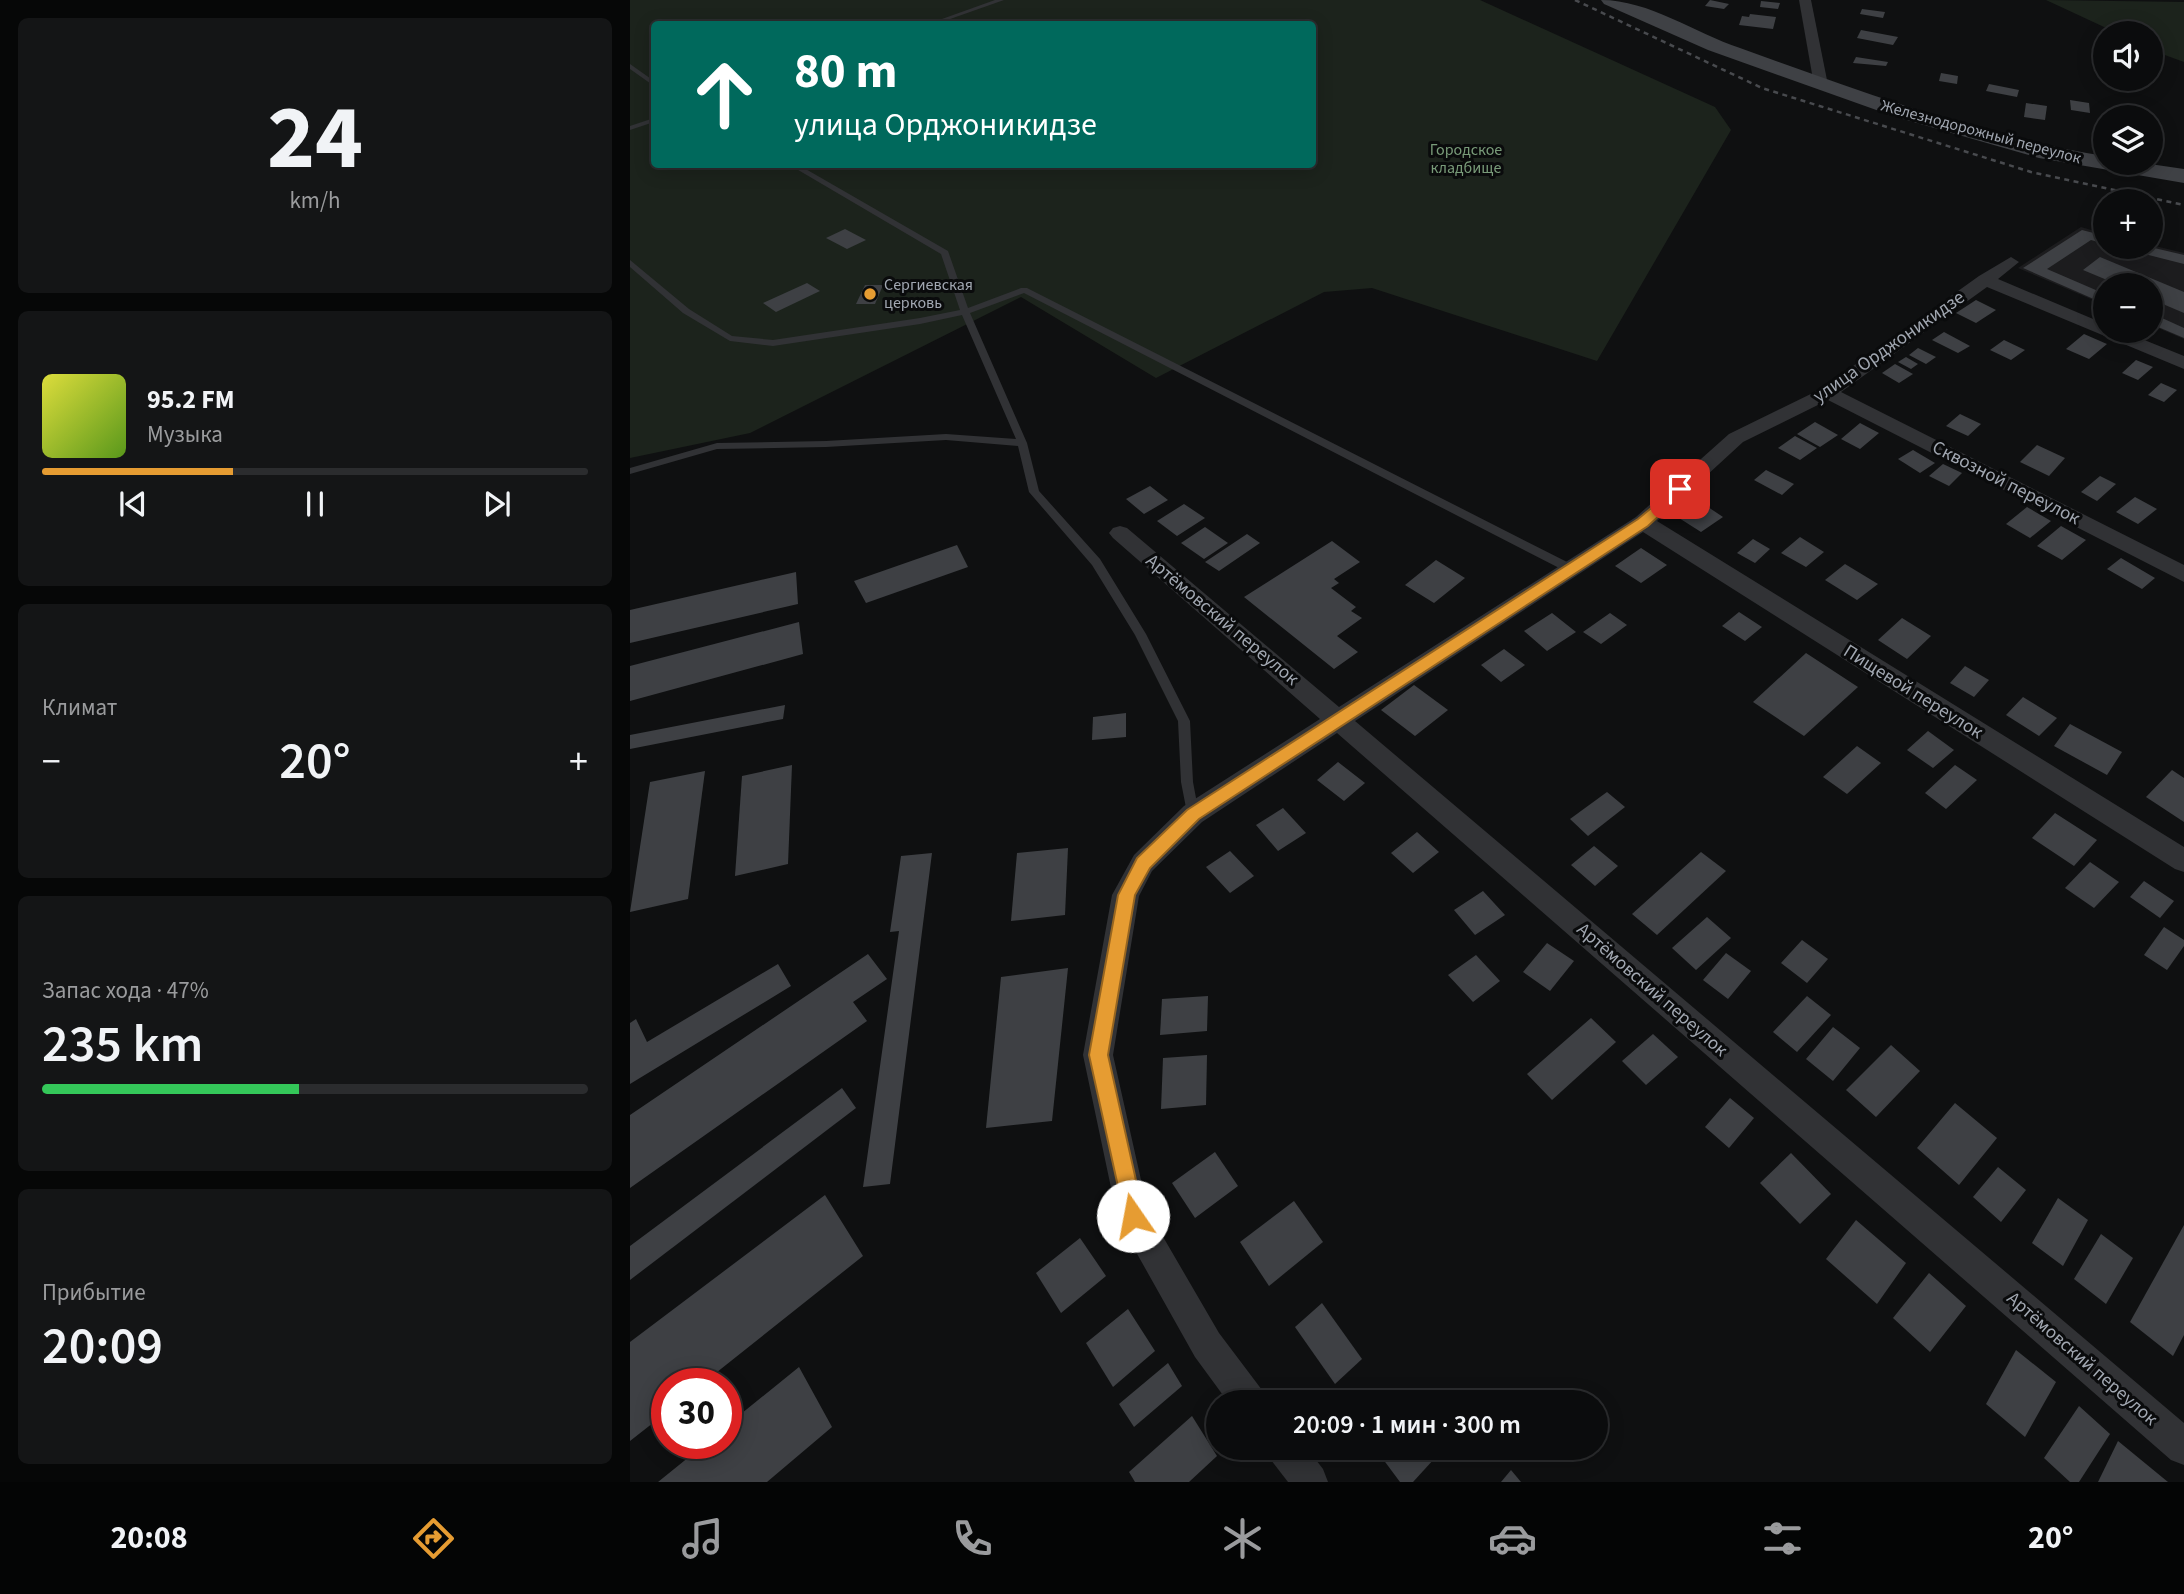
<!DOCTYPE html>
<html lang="ru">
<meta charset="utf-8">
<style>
:root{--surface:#0b0c0d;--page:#141516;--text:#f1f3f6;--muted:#9a9b9d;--line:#2b2c2e;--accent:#e69c32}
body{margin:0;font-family:"Source Sans 3",sans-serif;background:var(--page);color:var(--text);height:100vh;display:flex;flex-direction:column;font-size:26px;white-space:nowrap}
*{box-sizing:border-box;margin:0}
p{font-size:23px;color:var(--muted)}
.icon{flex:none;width:38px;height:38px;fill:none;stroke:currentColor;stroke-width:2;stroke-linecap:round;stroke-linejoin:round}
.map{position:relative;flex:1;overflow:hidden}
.panel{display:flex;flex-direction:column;gap:18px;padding:18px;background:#060707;width:630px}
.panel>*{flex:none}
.guide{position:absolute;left:21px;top:21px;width:665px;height:147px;border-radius:7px;box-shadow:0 4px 18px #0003,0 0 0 2px var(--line);background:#00695c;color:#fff;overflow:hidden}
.buttons{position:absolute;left:1463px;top:21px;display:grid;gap:14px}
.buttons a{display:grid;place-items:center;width:70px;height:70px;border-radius:50%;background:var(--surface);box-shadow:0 4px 18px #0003,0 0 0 2px var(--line);font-size:35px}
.speed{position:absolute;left:21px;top:1368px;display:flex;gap:14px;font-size:35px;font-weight:700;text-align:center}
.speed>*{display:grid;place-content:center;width:91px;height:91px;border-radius:50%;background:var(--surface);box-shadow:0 4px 18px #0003,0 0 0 2px var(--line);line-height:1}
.speed .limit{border:10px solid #d22;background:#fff;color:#111}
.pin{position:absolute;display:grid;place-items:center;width:60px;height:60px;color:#fff;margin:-30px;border-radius:14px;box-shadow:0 4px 10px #0006}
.me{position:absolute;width:77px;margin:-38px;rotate:348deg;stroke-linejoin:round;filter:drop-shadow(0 0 5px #0008)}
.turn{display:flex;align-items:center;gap:24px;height:147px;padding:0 28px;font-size:32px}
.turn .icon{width:91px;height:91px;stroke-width:2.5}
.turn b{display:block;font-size:49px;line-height:60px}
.big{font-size:52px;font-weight:600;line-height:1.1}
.panel .widget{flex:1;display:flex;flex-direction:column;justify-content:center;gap:10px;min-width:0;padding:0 24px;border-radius:10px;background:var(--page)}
.panel .dial{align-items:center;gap:0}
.dial b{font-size:91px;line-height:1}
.song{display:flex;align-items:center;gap:21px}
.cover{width:84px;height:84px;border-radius:10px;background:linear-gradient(135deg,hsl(60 70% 55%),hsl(90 70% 35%))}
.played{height:7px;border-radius:4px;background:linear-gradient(90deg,var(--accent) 35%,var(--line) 35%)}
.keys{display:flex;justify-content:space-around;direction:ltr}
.heat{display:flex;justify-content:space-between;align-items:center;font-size:38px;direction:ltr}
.charge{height:10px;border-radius:5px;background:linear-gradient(90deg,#34c759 47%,var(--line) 0)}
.trip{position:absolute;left:576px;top:1390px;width:402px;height:70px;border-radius:35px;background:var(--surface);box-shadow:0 4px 18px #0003,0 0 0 2px var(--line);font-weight:600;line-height:70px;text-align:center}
.tab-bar{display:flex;height:112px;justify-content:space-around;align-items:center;background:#040505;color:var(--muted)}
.tab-bar .icon{width:49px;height:49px}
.tab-bar .on{color:var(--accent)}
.tab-bar b{font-size:32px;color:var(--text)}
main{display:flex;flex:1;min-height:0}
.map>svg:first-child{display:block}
</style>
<main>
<section class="panel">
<div class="widget dial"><b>24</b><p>km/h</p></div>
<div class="widget">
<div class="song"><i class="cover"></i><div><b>95.2 FM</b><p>Музыка</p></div></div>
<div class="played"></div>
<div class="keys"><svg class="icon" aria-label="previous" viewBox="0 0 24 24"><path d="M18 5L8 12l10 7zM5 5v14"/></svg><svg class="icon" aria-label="pause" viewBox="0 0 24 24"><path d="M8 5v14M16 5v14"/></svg><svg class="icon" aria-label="next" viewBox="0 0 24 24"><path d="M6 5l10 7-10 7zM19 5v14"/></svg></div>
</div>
<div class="widget"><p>Климат</p>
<div class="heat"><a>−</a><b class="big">20°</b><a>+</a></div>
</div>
<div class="widget"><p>Запас хода · 47%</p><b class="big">235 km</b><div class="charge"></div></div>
<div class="widget"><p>Прибытие</p><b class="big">20:09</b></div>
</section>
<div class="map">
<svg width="1554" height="1482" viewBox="0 0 1554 1482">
<rect width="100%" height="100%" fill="#0f1011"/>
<polygon fill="#1c1c1e" points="1451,227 1475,234 1475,247 1521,245 1554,253 1554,339 1521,325 1521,285 1475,285 1475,305 1388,268"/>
<g fill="#1c231c" fill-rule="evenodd">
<path d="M0 0H850L1085 107 1101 130 967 361 742 288 694 292 526 378 391 297 120 433 0 458ZM24 24H682V164H24Z"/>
<polygon points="1416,0 1554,2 1554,62 1521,50 1521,33 1487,33"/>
</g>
<g fill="#3e4044">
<polygon points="1080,0 1099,4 1094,9 1075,6"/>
<polygon points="1131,1 1150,3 1148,9 1130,7"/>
<polygon points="1232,9 1255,12 1253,18 1230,14"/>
<polygon points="1120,14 1146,17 1143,29 1109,25 1112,16 1119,17"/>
<polygon points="1231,30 1268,37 1263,45 1227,38"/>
<polygon points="1226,57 1258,62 1256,66 1223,63"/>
<polygon points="1311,73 1328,76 1327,84 1309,81"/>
<polygon points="1359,84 1389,90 1387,97 1356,91"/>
<polygon points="1440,100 1459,103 1460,113 1441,110"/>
<polygon points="1396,103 1417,106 1415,120 1394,117"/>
<polygon points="215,229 236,240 217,249 196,238"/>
<polygon points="1452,230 1475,236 1475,244 1461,240 1417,269 1475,294 1475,304 1393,268"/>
<polygon points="1520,247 1554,255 1554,264 1491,248"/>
<polygon points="1470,257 1554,292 1554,313 1521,299 1521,285 1489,285 1453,270"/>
<polygon points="177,283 190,291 146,312 133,303"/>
<polygon points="235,285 253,285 245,304 226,304"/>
<polygon points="1346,300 1366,310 1346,323 1326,313"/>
<polygon points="1521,313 1554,328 1554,338 1521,324"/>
<polygon points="1314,332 1340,346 1328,353 1302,340"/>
<polygon points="1454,334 1477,344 1459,359 1436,349"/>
<polygon points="1374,340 1395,350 1381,360 1360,350"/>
<polygon points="1288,348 1306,357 1296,364 1279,355"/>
<polygon points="1276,357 1288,364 1281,369 1268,362"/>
<polygon points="1506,360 1523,367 1508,380 1492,373"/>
<polygon points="1265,364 1283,374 1269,383 1252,373"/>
<polygon points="1531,383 1547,390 1534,402 1518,395"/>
<polygon points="1330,414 1351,424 1338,436 1316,426"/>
<polygon points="1185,422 1208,435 1190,447 1167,434"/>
<polygon points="1230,423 1249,433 1230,449 1211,439"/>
<polygon points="1165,436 1187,448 1170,460 1148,448"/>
<polygon points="1407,445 1435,458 1419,476 1390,462"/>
<polygon points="1283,450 1305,463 1290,473 1268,459"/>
<polygon points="1313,464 1332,473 1319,486 1299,476"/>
<polygon points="1136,470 1164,484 1152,495 1124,480"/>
<polygon points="1470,476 1486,484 1467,501 1451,492"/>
<polygon points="520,486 538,500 514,514 496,499"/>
<polygon points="1505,497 1527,509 1508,524 1486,512"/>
<polygon points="1072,503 1093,517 1071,532 1049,518"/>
<polygon points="554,504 575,518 547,536 527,521"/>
<polygon points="1397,507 1421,521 1400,538 1376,524"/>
<polygon points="1431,526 1456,540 1432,560 1407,546"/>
<polygon points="575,527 598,543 574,559 551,543"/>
<polygon points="617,534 630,543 589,571 575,562"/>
<polygon points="1170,537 1194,552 1176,567 1151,553"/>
<polygon points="1123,539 1140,549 1125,563 1107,553"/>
<polygon points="702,541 730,562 704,579 709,583 701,588 726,607 721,611 732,618 707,636 728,652 704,669 614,597"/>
<polygon points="327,545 338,567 236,603 224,581"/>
<polygon points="1011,548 1037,565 1011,583 985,566"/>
<polygon points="1491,558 1525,578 1512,589 1477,569"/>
<polygon points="806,560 835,578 804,603 775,585"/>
<polygon points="1215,564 1248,584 1227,600 1195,580"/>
<polygon points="166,572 168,604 0,643 0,610"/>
<polygon points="1109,612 1132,627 1115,641 1092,626"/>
<polygon points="922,613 946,632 917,651 894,631"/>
<polygon points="980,613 997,625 971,644 953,632"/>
<polygon points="1272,618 1301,636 1277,659 1248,640"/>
<polygon points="169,622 173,654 0,701 0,666"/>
<polygon points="874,649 895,665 871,682 851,665"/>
<polygon points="1176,653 1228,687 1174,736 1123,702"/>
<polygon points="1335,666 1359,680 1344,697 1320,683"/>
<polygon points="784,685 818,710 785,736 751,710"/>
<polygon points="1393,697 1427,718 1409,736 1376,715"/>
<polygon points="155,705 153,719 0,749 0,735"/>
<polygon points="496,713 496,737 462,740 463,717"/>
<polygon points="1440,724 1492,752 1477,775 1424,746"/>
<polygon points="1298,731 1324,750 1303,768 1277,750"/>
<polygon points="1227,746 1251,763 1217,794 1193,777"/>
<polygon points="708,762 735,783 714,801 687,780"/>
<polygon points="162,765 158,864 105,876 112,776"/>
<polygon points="1325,765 1347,780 1316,809 1295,793"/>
<polygon points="1542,770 1554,778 1554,822 1516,797"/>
<polygon points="75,771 58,899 0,912 20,782"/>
<polygon points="977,792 995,807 958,836 940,819"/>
<polygon points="653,808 676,833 648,851 626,825"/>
<polygon points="1425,813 1467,840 1444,866 1402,838"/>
<polygon points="787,832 809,852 783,873 761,853"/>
<polygon points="964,846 988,866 965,886 941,865"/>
<polygon points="438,848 435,915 381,921 387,853"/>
<polygon points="600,851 624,876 600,893 576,867"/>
<polygon points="1071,852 1096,871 1027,935 1002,914"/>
<polygon points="302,853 260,1184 233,1187 269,931 260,932 271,856"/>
<polygon points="1460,862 1489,882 1464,908 1435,888"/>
<polygon points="1514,881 1544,901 1530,918 1500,897"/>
<polygon points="853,891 875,915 845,935 824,910"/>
<polygon points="1077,917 1101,938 1066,970 1042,948"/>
<polygon points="1534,927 1554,940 1554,946 1537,970 1514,955"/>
<polygon points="1172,940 1198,959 1177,983 1151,963"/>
<polygon points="917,943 944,961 920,991 893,972"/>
<polygon points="1096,953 1121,971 1098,999 1073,980"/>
<polygon points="238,954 257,979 223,1002 237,1021 0,1188 0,1115"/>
<polygon points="846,955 870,981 843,1002 818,975"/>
<polygon points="148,964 161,986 0,1084 0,1023 6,1019 17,1042"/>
<polygon points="438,968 422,1121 356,1128 371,977"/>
<polygon points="578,996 577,1031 530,1035 532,999"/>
<polygon points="1177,996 1201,1015 1167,1052 1143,1032"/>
<polygon points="961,1018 986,1042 922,1100 897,1074"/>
<polygon points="1203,1027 1230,1048 1203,1081 1176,1059"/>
<polygon points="1023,1034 1048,1057 1016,1085 992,1061"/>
<polygon points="1261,1045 1290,1071 1246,1117 1216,1090"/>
<polygon points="577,1055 576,1105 531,1109 533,1058"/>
<polygon points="212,1088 226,1108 0,1280 0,1246"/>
<polygon points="1100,1098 1124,1118 1099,1148 1075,1127"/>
<polygon points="1325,1103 1367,1138 1329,1185 1287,1148"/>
<polygon points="585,1152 608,1186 565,1218 542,1183"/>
<polygon points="1161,1153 1201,1194 1170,1224 1130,1183"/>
<polygon points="1368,1167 1396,1190 1371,1222 1343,1197"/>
<polygon points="195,1195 233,1256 72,1384 37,1384 37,1412 0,1441 0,1342"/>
<polygon points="1428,1198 1458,1220 1433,1266 1402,1243"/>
<polygon points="664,1201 693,1242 639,1286 610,1242"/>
<polygon points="1226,1220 1276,1263 1247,1304 1196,1259"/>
<polygon points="1554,1225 1554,1335 1543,1356 1500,1322"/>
<polygon points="1471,1234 1503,1258 1476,1304 1444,1279"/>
<polygon points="450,1238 476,1276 431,1313 406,1273"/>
<polygon points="1299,1273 1336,1306 1300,1352 1263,1318"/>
<polygon points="692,1303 732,1359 705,1384 665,1327"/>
<polygon points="498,1309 525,1351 483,1387 456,1343"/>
<polygon points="1386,1350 1426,1382 1395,1437 1356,1404"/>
<polygon points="538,1363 552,1386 504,1427 489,1404"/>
<polygon points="169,1367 202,1427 137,1482 28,1482 75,1444 96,1444 96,1426"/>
<polygon points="1449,1406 1480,1434 1449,1482 1440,1482 1414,1458"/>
<polygon points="562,1416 587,1456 559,1482 505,1482 499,1472"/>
<polygon points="1488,1441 1538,1482 1468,1482"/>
<polygon points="744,1447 815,1447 783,1482 770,1482"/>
<polygon points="881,1470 891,1482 871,1482"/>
</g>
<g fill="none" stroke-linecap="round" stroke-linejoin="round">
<g fill="#313235" fill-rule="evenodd">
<polygon points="365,0 374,0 306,24 298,24"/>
<polygon points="0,64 24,81 24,86 0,69"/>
<polygon points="24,118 24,122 0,130 0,126"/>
<polygon points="158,164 167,164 318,251 338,308 391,288 397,288 945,566 946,569 945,572 937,572 394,293 340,313 397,443 409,491 470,559 516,634 560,721 563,782 569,814 568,818 563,819 558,818 551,782 548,721 505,635 462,565 399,492 388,446 316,440 196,447 87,449 0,474 0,468 87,443 196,441 316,434 386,439 332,315 290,324 143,346 100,341 53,313 0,267 0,260 59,309 102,336 143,340 290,318 330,310 311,254"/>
</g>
<g fill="#313235" fill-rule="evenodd">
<polygon points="1169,0 1181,0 1198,85 1196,88 1186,88 1184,85"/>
<polygon points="1381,257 1389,262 1368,279 1475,324 1475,331 1492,331 1554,356 1554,369 1357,287 1211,392 1554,565 1554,582 1198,400 1113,442 1027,521 1554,847 1554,872 1545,869 1013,532 725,721 1554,1423 1554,1465 1541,1460 707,733 572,822 522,871 509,896 483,1055 518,1211 589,1333 632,1390 638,1402 598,1402 565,1357 492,1227 487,1216 453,1055 482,895 504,855 554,806 690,719 483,538 479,533 483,528 490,526 497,528 709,707 1006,517 1099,434 1191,389 1349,276"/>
<polygon points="636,1447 676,1447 693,1469 698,1482 658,1482 641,1460"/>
</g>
<path fill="#3f4145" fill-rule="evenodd" d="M971 0C1019 0 1065 33 1110 48 1230 91 1349 136 1475 156V163H1513L1554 169V183L1409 158 1266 117 1078 50 974 4Z"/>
<polyline stroke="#484a4e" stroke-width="2.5" stroke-dasharray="5 4.5" stroke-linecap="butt" points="945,0 1132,88 1401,172 1554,205"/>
</g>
<polygon fill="#e69c32" stroke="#966520" stroke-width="2" points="1050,484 1055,486 1055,492 1018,526 569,819 520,868 505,895 478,1055 514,1216 511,1223 503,1226 496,1223 459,1055 488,895 507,858 557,810 1008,519"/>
<circle fill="#e69c32" stroke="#0a0b0c" stroke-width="2.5" cx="240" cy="294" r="7"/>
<g text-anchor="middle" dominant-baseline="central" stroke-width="6" stroke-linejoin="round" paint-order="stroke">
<g font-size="16" fill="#a1a7b1" stroke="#0a0b0c">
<text transform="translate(1351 132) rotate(15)">Железнодорожный переулок</text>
</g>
<g font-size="16" fill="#799b79" stroke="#0a0b0c">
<text x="836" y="150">Городское<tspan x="836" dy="18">кладбище</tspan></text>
</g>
<g font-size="16" fill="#a1a7b1" stroke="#0a0b0c" text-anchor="start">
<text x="254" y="285">Сергиевская<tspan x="254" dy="18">церковь</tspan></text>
</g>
<g font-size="19" fill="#a1a7b1" stroke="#0a0b0c">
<text transform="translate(1259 347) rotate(-35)">улица Орджоникидзе</text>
<text transform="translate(1376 483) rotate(27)">Сквозной переулок</text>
<text transform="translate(592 620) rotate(40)">Артёмовский переулок</text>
<text transform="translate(1283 692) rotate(32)">Пищевой переулок</text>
<text transform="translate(1022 990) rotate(41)">Артёмовский переулок</text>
<text transform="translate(1452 1359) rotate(41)">Артёмовский переулок</text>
</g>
</g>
</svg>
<div class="buttons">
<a><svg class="icon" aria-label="sound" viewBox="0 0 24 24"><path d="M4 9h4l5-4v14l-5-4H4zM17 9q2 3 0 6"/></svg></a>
<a><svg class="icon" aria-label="layers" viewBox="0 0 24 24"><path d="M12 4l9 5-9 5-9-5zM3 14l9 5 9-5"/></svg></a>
<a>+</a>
<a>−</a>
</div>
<div class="speed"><div class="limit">30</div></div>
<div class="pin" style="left:1050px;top:489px;background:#d93025"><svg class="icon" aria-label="arrive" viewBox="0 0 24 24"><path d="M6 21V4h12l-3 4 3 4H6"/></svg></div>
<svg class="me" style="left:503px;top:1216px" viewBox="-20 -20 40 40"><circle r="19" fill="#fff"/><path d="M0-13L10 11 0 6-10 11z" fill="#e69c32"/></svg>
<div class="trip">20:09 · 1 мин · 300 m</div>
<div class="guide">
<div class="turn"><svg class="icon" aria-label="ahead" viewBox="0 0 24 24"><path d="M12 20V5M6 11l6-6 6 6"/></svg><div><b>80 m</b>улица Орджоникидзе</div></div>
</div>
</div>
</main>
<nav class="tab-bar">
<b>20:08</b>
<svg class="icon on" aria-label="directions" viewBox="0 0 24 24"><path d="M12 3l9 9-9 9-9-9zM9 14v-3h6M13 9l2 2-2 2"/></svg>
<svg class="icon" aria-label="music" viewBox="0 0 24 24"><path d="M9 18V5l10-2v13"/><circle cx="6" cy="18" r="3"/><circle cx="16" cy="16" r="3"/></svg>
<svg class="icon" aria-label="phone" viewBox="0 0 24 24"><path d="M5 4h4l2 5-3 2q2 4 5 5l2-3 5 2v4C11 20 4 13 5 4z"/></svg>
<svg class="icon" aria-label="climate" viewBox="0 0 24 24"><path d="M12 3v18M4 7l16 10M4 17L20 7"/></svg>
<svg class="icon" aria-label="car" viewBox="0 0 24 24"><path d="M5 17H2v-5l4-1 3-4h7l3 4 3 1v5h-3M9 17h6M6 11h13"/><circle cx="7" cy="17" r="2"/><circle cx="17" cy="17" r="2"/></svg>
<svg class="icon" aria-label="filters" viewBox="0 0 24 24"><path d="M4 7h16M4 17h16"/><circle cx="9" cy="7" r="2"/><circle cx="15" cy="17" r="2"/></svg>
<b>20°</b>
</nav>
